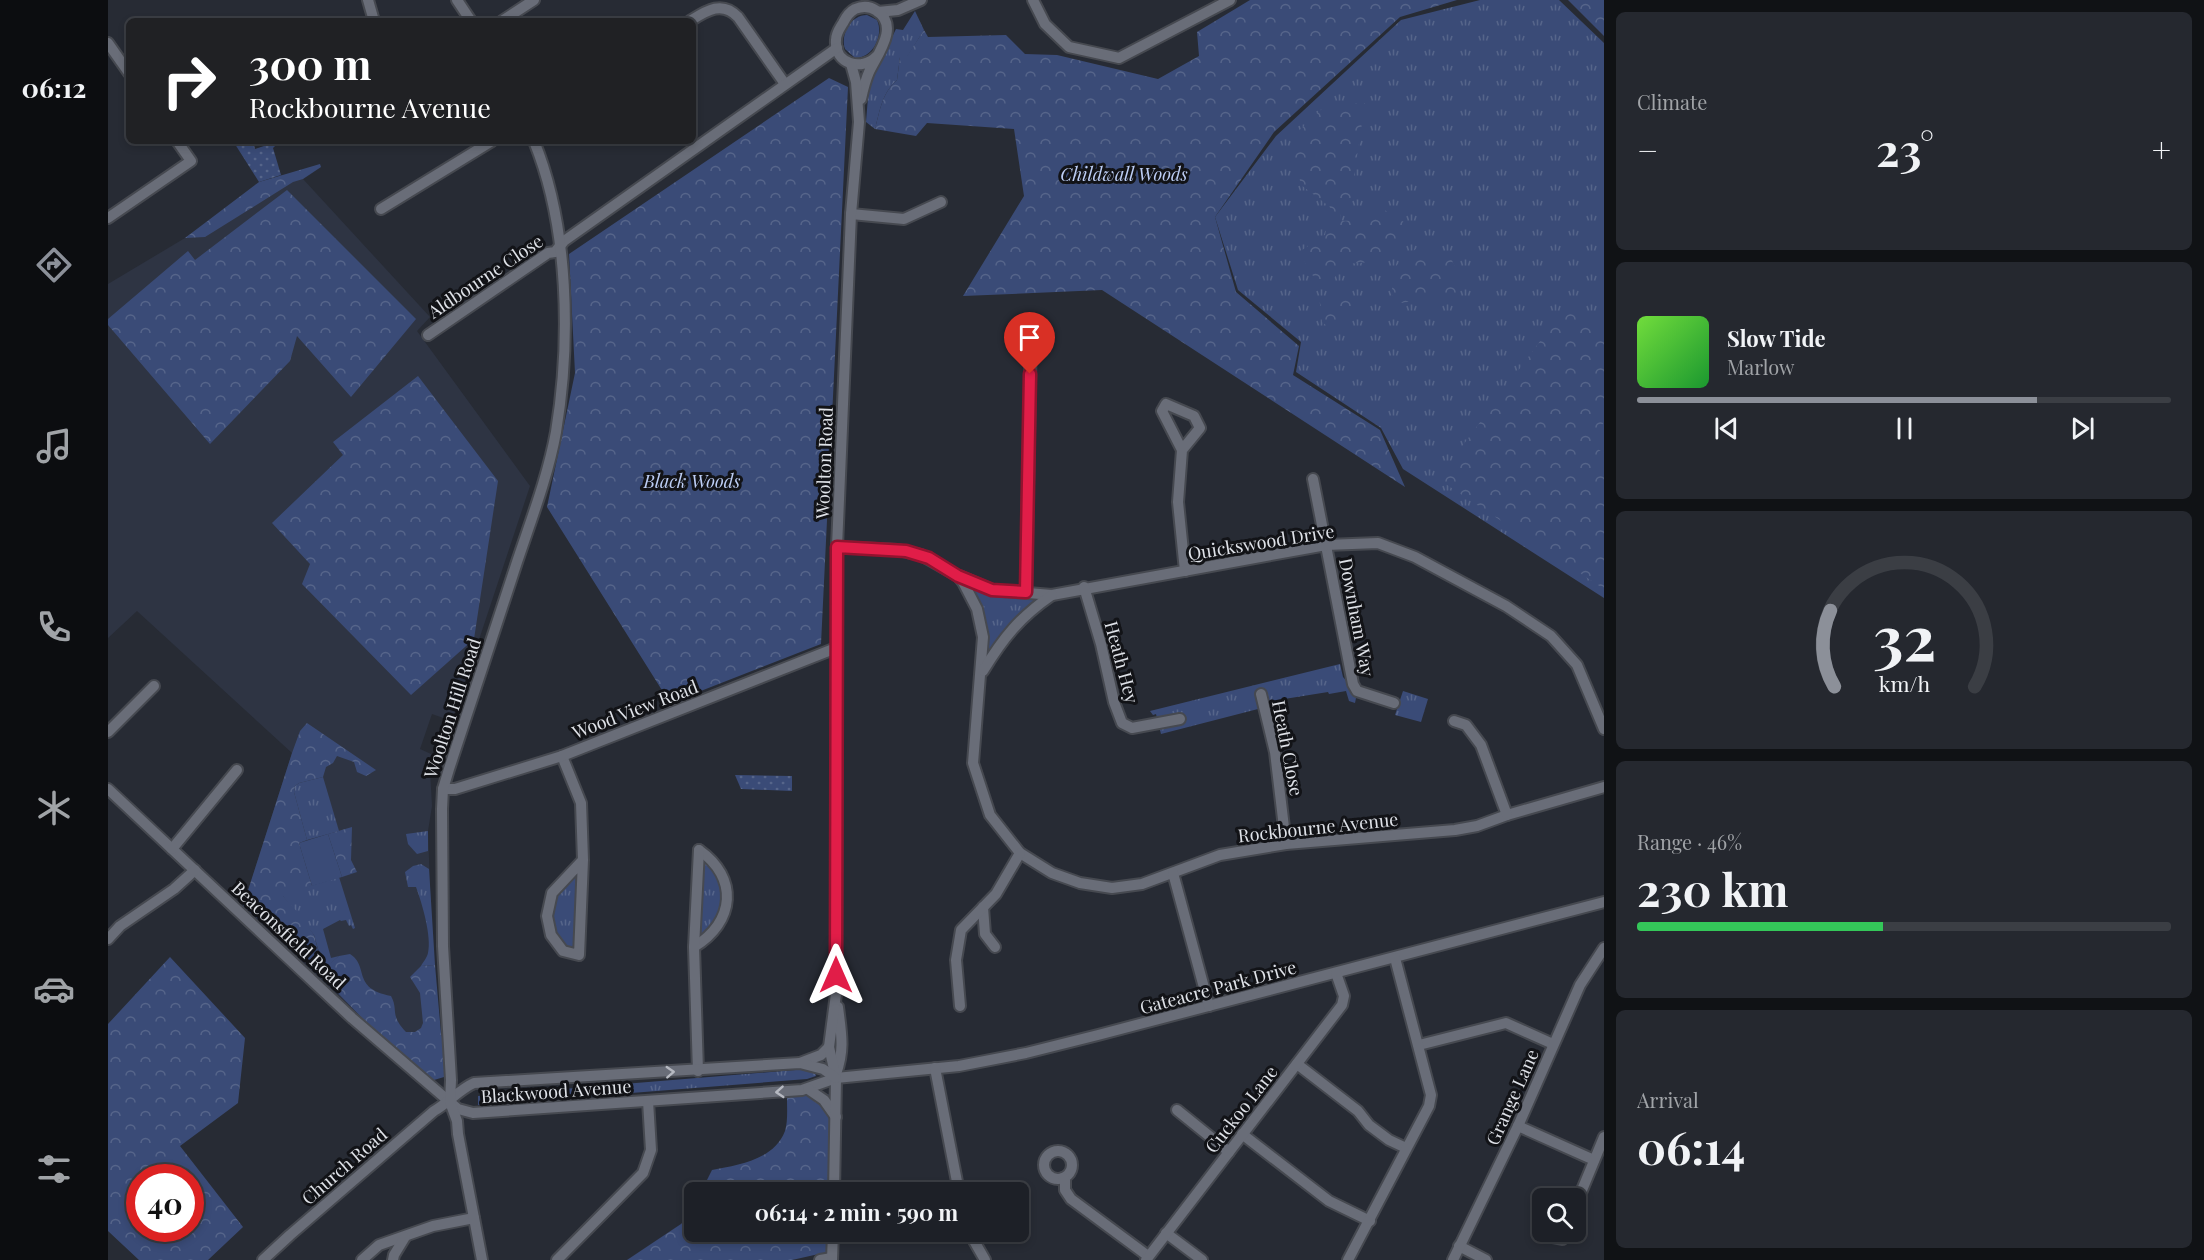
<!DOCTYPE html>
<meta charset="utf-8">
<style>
:root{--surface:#1d2027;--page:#25282f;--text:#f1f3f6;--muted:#a0a3a7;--line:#3b3e44;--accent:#8c9099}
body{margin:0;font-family:"Playfair Display",serif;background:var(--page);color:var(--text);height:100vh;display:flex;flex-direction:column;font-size:22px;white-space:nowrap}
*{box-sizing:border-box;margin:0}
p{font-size:20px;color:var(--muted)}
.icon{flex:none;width:33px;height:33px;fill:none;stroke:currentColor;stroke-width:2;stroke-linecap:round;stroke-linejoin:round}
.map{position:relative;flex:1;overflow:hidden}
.side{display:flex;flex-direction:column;gap:12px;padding:12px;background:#101215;width:600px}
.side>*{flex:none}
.guide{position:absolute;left:18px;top:18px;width:570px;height:126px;border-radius:9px;box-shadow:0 3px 9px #0003,0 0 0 2px var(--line);background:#202124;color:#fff;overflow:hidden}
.buttons{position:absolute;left:1424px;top:1188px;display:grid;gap:12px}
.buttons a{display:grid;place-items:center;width:54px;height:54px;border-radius:9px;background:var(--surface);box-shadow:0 3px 9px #0003,0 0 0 2px var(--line);font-size:30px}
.speed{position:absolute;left:18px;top:1164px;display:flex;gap:12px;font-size:30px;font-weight:700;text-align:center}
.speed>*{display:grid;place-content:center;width:78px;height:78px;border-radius:50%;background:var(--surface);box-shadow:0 3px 9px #0003,0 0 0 2px var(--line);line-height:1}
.speed .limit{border:9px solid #d22;background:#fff;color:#111}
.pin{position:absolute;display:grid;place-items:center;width:51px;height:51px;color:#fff;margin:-62px -26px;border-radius:50% 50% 50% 0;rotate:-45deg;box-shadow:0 0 6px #0007}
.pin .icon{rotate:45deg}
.me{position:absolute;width:66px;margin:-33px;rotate:0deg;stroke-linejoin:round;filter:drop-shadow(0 0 4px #0008)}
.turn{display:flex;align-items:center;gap:21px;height:126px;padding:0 24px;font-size:27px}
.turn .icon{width:78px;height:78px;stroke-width:2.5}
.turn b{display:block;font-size:42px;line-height:51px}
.big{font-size:45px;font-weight:700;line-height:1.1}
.side .tile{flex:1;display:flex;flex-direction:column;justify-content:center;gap:9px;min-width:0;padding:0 21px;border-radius:9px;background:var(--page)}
.side .dial{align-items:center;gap:0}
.dial svg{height:156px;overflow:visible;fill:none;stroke:var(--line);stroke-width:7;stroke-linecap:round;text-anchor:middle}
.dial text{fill:var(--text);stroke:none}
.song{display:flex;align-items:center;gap:18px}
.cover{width:72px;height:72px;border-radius:9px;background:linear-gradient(135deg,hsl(100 70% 55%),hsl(130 70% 35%))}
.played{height:6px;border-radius:3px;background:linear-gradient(90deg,var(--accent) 75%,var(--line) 75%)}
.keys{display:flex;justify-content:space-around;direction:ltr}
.heat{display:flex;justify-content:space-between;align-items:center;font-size:33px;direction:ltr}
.charge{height:9px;border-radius:4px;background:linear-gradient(90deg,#34c759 46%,var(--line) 0)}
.trip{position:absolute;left:576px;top:1182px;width:345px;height:60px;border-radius:9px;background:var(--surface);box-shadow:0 3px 9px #0003,0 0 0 2px var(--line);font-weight:700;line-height:60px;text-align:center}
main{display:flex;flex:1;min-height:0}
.tab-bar{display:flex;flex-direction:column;width:108px;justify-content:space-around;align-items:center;background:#0c0d10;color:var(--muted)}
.tab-bar .icon{width:42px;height:42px}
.tab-bar .on{color:var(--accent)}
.tab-bar b{font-size:27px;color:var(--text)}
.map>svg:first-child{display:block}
</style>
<main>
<nav class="tab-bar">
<b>06:12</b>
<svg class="icon on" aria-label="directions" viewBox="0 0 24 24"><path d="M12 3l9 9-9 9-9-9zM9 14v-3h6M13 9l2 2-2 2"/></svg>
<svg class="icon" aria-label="music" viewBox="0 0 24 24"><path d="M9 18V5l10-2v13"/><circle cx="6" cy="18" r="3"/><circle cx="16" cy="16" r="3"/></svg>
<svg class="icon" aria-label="phone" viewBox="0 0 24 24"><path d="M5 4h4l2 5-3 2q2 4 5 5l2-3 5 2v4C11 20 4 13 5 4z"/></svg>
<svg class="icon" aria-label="climate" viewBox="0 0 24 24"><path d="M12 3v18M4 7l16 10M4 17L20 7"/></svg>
<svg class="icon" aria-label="car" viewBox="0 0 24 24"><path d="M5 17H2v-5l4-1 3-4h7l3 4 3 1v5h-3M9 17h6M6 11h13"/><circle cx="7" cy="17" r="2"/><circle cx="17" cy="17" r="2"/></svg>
<svg class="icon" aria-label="filters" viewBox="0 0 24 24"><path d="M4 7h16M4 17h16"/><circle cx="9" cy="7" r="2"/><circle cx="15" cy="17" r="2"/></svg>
</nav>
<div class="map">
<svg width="1496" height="1260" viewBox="0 0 1496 1260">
<defs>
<pattern id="grass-tufts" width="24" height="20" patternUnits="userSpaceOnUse" patternTransform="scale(1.5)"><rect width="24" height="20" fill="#3a4b77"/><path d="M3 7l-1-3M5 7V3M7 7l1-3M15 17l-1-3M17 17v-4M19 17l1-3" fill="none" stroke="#56658a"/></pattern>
<pattern id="forest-crowns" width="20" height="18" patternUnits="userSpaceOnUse" patternTransform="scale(1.5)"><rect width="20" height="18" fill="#3a4b77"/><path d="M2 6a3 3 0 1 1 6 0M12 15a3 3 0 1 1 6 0" fill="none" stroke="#56658a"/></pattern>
<pattern id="garden-dots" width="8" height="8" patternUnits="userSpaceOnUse" patternTransform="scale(1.5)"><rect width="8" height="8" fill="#3a4b77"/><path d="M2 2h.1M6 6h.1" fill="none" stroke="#56658a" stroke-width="1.8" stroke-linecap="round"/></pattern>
</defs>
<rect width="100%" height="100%" fill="#272b34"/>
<polygon fill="#2e3443" points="173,175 195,179 322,317 309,331 422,486 344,721 324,714 312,749 332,758 322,770 324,806 320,831 329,1078 322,1082 135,906 184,753 29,611 0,638 0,284 77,238"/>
<g fill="url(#grass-tufts)">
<polygon points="1372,0 1451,0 1496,43 1496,598 1295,469 1273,428 1188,372 1193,342 1130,290 1107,217 1168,136 1293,20"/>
<path d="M807 11 816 30 799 57H792L789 80C774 93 772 110 767 129L758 122 761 85 788 29 795 30Z"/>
<path d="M759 15 769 20C776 35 765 58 747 58L737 49C732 34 743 15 759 15Z"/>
<polygon points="854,584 941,597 902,630 875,671 869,622"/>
<polygon points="1232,664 1235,677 1249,693 1247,703 1241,701 1238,691 1221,694 1220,692 1170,700 1164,709 1150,709 1053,734 1048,714 1045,715 1042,711"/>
<polygon points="1295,691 1320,699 1313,722 1287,715"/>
<polygon points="215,777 231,831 199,840 186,792 187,786 191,783"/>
<polygon points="320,831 320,851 309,854 300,844 298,834"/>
<path d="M594 855C623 896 622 903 589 942Z"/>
<path d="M313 864 321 869 327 965 313 966C315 962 319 958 320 953 324 937 314 903 308 887H300L297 872 305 866Z"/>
<path d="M472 867 469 952C446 943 437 917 447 894 451 884 465 874 472 867Z"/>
<polygon points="231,877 247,928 245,929 243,925 241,926 238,920 233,921 232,920 215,929 223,958 231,956 216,969 206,935 174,895"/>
<polygon points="700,1069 707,1072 708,1076 699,1079 370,1105 370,1096"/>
</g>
<g fill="url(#forest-crowns)" fill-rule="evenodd">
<path d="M1142 0H1349L1292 17 1166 132 1107 217 1128 292 1191 346 1185 375 1272 430 1297 487 994 290 855 296 916 196 906 129 819 123 808 136 767 129C772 110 774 93 789 80L792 57 799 56 816 30 820 37 898 35 917 54 949 55 1050 79 1091 56 1089 32Z"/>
<polygon points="1460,0 1496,0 1496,36"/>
<polygon points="721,78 740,87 713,644 562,703 439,507 467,373 461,254"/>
<polygon points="1257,103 1242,203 1232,210 1233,221 1252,220 1267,204 1307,229 1275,261 1238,264 1221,284 1205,276 1191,252 1217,235 1222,207 1193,185 1182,139 1218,105"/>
<polygon points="212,164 213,167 195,179 185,182 97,237 77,238 151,182"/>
<polygon points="179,190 308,319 243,397 189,336 182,361 102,444 0,325 0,319 80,251 87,260"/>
<polygon points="1315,243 1321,256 1343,258 1355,286 1344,301 1325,298 1293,303 1283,294 1289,265"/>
<polygon points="1211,296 1240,296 1248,313 1224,330 1214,322"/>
<polygon points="1467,309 1496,333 1496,422 1482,444 1496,453 1496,589 1330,479 1441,329"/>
<polygon points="310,376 390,481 366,639 303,695 194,584 202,564 164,523 235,455 225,442"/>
<path d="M199 723 268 770 258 776 249 772 246 762 229 756 225 763 218 767 215 777 191 783 187 786 186 792 199 840 191 843 204 886 175 896 192 915 206 935 215 969 231 956 242 954C262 967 243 988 283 996 291 1011 281 1014 298 1032H307L313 1028 315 1023 312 993 302 977 313 966 327 965 333 1033 337 1049 336 1077 326 1080 321 1079 256 1020 191 953 135 906 184 753 192 731Z"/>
<polygon points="244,827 243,860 249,872 234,877 220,834"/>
<path d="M62 957 137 1038 130 1103 72 1146 135 1227 100 1260H31L0 1231V1024ZM32 1178H82V1228H32Z"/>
<path d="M694 1090 723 1095 724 1192H593L604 1170C630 1165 666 1160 677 1131 680 1122 679 1108 679 1098Z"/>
<polygon points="586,1206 586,1232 724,1232 724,1251 684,1260 519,1260 579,1220"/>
</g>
<g fill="url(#garden-dots)">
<polygon points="125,141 145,141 147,149 162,144 162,141 172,141 165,148 173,175 151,182"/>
<polygon points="627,775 684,776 684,791 633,789"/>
</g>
<polygon fill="#3a4b77" points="220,834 234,877 204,886 191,843"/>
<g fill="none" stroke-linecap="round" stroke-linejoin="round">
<defs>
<g id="minor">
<polyline points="260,0 266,21"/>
<polyline points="349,0 363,21"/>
<polyline points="925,0 937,24 961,47 1011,58 1122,0"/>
<polyline points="770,12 790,10 813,0"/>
<polyline points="394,21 426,0"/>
<path d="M582 21C598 11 614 0 630 17L677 84"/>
<polyline points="0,43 21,73"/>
<path d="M753 99C755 90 757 81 761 72 769 55 792 26 769 11 762 6 754 6 747 9 741 12 738 17 735 23 732 28 728 33 728 40 726 64 754 72 769 56"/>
<polyline points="273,209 384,141"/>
<polyline points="743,214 796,219 833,202"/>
<polyline points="0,218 83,161 69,141"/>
<polyline points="320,335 440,253 447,252 456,241 729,48"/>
<polyline points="1074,450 1092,428 1086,416 1058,404 1054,411 1074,450 1070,502 1077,571"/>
<polyline points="1205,479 1245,684 1249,691 1286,703"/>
<polyline points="729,547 790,550 813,555 850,576 855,582 869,609 875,637 865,763 882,815 912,853 944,873 972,883 1004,888 1034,884 1112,855 1178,844 1347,830 1369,826 1399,815 1496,787"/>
<polyline points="851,576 884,590 944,595 1218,545 1270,543 1307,557 1398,606 1443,636 1469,665 1496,729"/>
<polyline points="976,587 993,644 1006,702 1014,723 1024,728 1072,719"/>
<polyline points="918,592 923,331"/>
<path d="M875 671C895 638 912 617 944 595"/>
<polyline points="1153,694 1167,752 1178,844"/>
<polyline points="1346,721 1358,725 1373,745 1399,815"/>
<polyline points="0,732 46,686"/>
<polyline points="454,756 473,803 475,860 471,955 455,951 443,935 439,916 444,893 475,860"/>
<polyline points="0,789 244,1018 350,1109 365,1113 694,1090 728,1078 851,1066 918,1053 990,1035 1496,902"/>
<polyline points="335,789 347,789 454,756 728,648"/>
<polyline points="64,849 129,770"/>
<polyline points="1065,873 1101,1006"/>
<polyline points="875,907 877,934 887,947"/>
<polyline points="0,939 12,926 66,889 87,870"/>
<path d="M586 947C627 922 631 878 591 850"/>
<polyline points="852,1006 848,960 853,930 888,894 912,853"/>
<polyline points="1311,1045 1398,1023 1445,1044"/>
<polyline points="692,1063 713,1055 721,1047"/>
<polyline points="1189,1064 1250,1111 1261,1125 1281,1140 1298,1148"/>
<polyline points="827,1068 851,1192"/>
<polyline points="590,1071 586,947 591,850"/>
<path d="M728 1074C737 1049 733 1032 730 1007"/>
<polyline points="700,1089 716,1100 728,1117"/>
<polyline points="1069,1110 1121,1152"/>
<polyline points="1410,1126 1486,1160"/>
<polyline points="1134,1134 1221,1201 1262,1221"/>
<circle cx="950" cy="1165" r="14"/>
<polyline points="955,1178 957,1180 957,1190 963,1199 1040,1256"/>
<polyline points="726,1192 728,1078 721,1047 728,994 729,547 743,214 751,122 748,82 743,64"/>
<polyline points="1467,1207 1496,1137"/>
<polyline points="861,1232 877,1260"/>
<polyline points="1058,1233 1094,1260"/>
<polyline points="1444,1237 1454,1239 1457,1232"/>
<polyline points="1351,1246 1378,1260"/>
<path d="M155 1260 182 1235 326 1111C340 1103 352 1089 366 1083L692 1063 715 1069 728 1078"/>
<polyline points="254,1260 271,1245 325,1226 366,1218"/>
<polyline points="285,1260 286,1255 297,1237"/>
<path d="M374 1260 350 1134 349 1121 342 1102 343 1080 335 946 334 809 335 789 341 769C363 700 386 631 409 562 423 520 440 476 448 432 463 341 461 227 426 141"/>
<polyline points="449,1260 535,1173 543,1150 540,1101"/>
<polyline points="712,1260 724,1258"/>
<polyline points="724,1260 725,1232"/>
<polyline points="1038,1260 1234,1005 1236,996 1228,973"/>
<polyline points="1240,1260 1321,1106 1323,1095 1287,958"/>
<polyline points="1345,1260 1410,1126 1472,985 1496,948"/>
</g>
</defs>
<use href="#minor" stroke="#464950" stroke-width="14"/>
<use href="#minor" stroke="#696d78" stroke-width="10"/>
</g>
<defs><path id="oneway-chevron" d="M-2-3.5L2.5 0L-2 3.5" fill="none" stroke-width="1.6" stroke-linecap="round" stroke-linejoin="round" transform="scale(1.5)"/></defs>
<g stroke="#b6b9c1">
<use href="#oneway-chevron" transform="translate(562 1072) rotate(-3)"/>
<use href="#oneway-chevron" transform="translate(672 1092) rotate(176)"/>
</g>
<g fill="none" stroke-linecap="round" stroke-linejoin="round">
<defs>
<polyline id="route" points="728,975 729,547 798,551 821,558 850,576 884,590 918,592 922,374"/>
</defs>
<use href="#route" stroke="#92132f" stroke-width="15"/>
<use href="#route" stroke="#e11d48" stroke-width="10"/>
</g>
<g text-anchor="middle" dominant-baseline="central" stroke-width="6" stroke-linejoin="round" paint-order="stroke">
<g font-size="18" font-style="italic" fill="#bdcef5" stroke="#121317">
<text x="1016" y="174">Childwall Woods</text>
<text x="584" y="481">Black Woods</text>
</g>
<g font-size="18" fill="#dfe2e8" stroke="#121317">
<text transform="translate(377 276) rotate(-34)">Aldbourne Close</text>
<text transform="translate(716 463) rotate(-88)">Woolton Road</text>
<text transform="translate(1153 542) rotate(-9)">Quickswood Drive</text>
<text transform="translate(1249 617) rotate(79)">Downham Way</text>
<text transform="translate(1014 662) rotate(75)">Heath Hey</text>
<text transform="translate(344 708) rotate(-72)">Woolton Hill Road</text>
<text transform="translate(527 709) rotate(-21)">Wood View Road</text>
<text transform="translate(1180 748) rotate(79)">Heath Close</text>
<text transform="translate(1210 827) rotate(-6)">Rockbourne Avenue</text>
<text transform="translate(181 935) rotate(43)">Beaconsfield Road</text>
<text transform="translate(1110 987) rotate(-15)">Gateacre Park Drive</text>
<text transform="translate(448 1091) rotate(-4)">Blackwood Avenue</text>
<text transform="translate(1404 1097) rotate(-66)">Grange Lane</text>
<text transform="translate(1133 1109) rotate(-52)">Cuckoo Lane</text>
<text transform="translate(236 1166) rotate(-41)">Church Road</text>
</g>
</g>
</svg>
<div class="buttons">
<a><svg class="icon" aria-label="search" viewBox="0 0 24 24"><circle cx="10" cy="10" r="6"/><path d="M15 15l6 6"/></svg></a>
</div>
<div class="speed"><div class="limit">40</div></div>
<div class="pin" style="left:922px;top:374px;background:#d93025"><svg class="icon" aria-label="arrive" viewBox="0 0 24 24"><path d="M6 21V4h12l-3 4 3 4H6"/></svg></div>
<svg class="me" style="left:728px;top:975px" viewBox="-20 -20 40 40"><path d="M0-17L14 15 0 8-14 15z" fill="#e11d48" stroke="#fff" stroke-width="4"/></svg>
<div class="trip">06:14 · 2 min · 590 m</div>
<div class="guide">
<div class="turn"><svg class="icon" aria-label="right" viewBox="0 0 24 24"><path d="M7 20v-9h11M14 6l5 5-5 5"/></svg><div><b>300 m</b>Rockbourne Avenue</div></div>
</div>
</div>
<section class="side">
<div class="tile"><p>Climate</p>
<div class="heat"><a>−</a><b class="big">23°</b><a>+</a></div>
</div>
<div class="tile">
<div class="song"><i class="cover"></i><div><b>Slow Tide</b><p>Marlow</p></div></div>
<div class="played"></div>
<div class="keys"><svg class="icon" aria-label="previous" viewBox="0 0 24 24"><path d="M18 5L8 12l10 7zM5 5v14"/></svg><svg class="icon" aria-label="pause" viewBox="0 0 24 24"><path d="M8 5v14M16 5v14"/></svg><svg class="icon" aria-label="next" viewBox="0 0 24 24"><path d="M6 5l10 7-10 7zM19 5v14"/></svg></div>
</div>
<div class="tile dial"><svg viewBox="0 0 100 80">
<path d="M14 69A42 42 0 1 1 86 69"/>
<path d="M14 69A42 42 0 0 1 12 30" stroke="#8c9099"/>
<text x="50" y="56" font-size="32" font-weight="700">32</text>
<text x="50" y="72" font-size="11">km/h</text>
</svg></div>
<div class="tile"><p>Range · 46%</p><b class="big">230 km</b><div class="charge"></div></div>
<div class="tile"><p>Arrival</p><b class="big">06:14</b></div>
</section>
</main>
